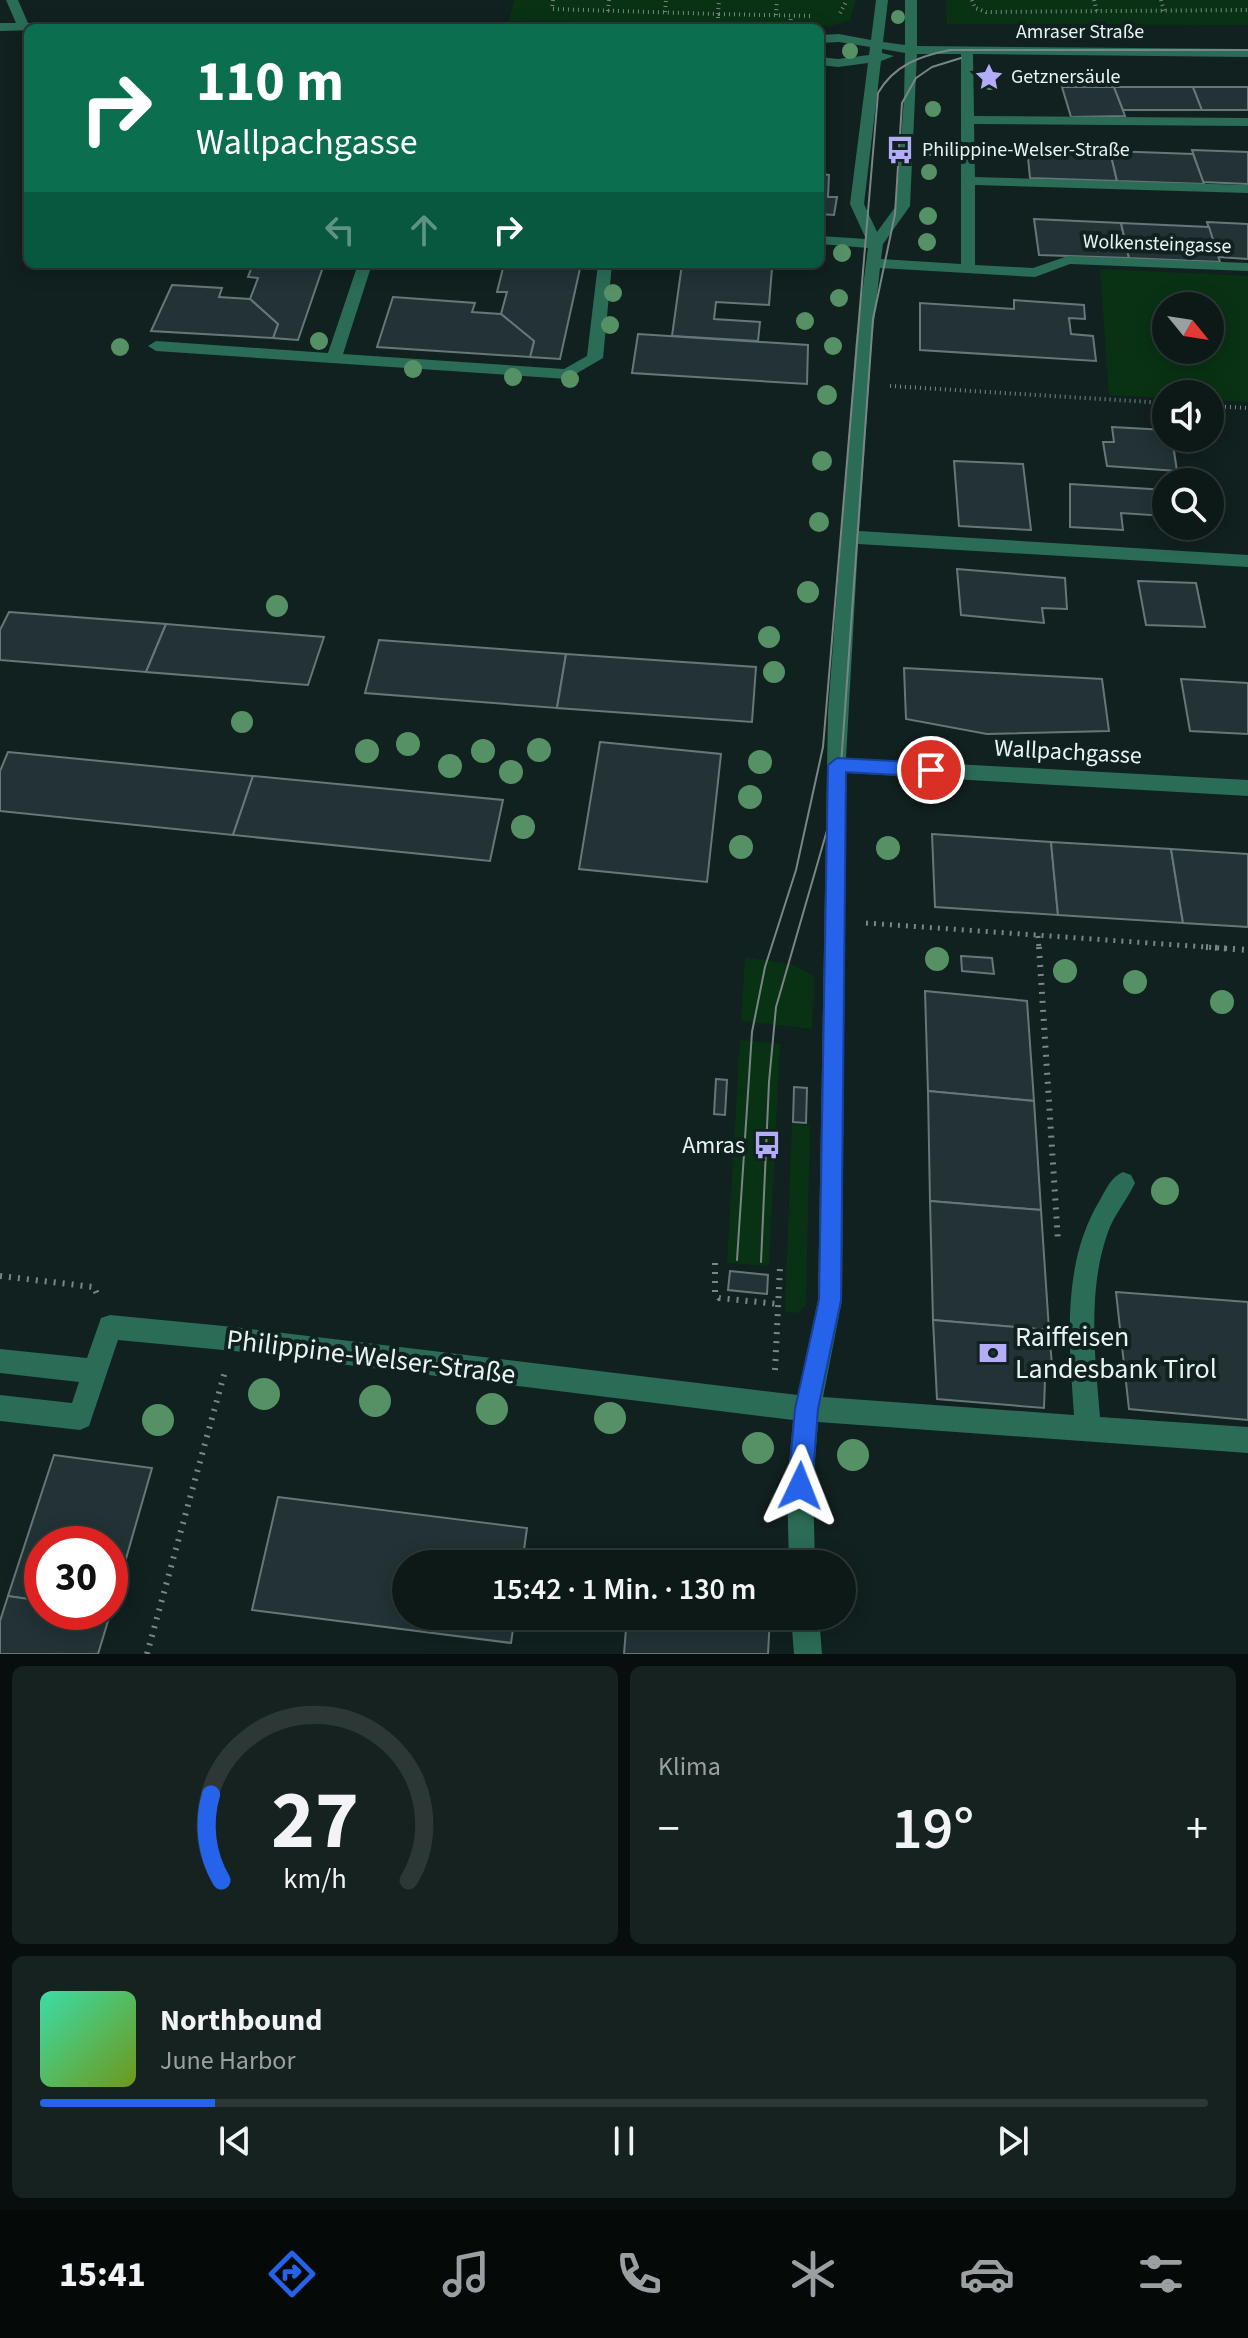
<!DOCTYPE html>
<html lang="de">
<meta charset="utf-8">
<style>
:root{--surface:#0d1917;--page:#162220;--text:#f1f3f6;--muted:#9aa0a1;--line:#2d3836;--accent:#2563eb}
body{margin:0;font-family:"Source Sans 3",sans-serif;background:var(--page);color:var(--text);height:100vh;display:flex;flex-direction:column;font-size:30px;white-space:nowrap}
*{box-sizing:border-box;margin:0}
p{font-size:26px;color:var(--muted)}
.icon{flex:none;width:44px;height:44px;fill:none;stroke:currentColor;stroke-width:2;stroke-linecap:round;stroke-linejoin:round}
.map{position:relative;height:1654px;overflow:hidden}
.panel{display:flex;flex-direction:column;gap:12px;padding:12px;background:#070e0d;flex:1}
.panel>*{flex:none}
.top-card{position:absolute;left:24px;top:24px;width:800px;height:244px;border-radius:12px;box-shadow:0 4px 20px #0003,0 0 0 2px var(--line);background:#0b6e4f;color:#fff;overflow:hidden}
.needle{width:52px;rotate:120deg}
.controls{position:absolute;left:1152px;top:292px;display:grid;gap:16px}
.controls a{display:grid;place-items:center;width:72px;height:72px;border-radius:50%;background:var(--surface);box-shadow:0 4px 20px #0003,0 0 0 2px var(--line);font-size:40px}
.speed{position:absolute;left:24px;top:1526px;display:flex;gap:16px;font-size:40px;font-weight:700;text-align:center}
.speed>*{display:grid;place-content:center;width:104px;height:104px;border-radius:50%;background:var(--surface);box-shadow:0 4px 20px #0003,0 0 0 2px var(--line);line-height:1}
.speed .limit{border:12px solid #d22;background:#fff;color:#111}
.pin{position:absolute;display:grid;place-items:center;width:68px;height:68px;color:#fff;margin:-34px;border:4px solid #fff;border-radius:50%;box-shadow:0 2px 8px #0007}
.me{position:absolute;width:88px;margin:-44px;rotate:2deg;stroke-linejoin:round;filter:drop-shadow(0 0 6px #0008)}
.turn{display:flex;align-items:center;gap:28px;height:168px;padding:0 40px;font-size:36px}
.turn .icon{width:104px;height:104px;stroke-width:2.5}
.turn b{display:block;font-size:56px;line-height:68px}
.lanes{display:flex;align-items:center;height:76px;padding:0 40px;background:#0003;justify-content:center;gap:40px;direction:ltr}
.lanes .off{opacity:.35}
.big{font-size:60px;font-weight:600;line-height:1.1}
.panel .widget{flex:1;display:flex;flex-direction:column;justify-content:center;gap:12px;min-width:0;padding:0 28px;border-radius:12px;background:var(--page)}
.panel .dial{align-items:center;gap:0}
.dial svg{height:208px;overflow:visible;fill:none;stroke:var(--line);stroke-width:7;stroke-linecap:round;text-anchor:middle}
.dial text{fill:var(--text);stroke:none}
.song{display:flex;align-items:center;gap:24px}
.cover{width:96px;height:96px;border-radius:12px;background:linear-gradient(135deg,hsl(160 70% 55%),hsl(80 70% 35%))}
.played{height:8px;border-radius:4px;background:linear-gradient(90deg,var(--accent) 15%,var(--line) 15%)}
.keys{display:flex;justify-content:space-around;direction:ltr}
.heat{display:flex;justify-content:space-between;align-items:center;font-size:44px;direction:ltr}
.panel .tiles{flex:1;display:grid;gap:12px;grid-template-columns:1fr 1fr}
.widget:last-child{grid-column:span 2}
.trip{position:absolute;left:392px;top:1550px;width:464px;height:80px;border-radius:40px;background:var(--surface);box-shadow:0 4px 20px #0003,0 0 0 2px var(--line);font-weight:600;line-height:80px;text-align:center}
.tab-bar{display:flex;height:128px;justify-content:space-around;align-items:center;background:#050a09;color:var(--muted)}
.tab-bar .icon{width:56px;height:56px}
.tab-bar .selected{color:var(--accent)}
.tab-bar b{font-size:36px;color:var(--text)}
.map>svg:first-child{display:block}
</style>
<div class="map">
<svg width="1248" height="1654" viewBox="0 0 1248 1654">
<rect width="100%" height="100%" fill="#11211f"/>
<g fill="#093214" fill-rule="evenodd">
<polygon points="514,0 856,0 850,20 831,26 509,21"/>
<polygon points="946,0 1248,0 1248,25 947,24"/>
<path d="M1100 269 1248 276V402L1210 400V394H1166V398L1109 395ZM1210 306V350H1166V306Z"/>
<polygon points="745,957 793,965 814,976 812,1029 741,1021"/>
<polygon points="740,1040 780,1044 769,1266 727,1263"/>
<polygon points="792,1124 810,1126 806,1299 805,1306 797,1313 785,1312"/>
</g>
<g fill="#223235" stroke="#657779" stroke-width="2">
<polygon points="820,80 824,80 825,111 820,111"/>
<polygon points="1062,87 1114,87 1125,116 1071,117"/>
<polygon points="1114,87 1193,87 1202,110 1123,110"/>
<polygon points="1193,87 1248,87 1248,110 1202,110"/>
<polygon points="1027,147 1110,151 1117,181 1030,178"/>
<polygon points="1192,150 1248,152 1248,184 1203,182"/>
<polygon points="1110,151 1193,154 1204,184 1117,181"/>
<polygon points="821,174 829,175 828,197 837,197 834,215 820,214"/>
<polygon points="1034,219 1121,223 1129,258 1039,255"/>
<polygon points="1207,222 1248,224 1248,259 1218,257"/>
<polygon points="1121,223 1209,227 1220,262 1129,258"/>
<polygon points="253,264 324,264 298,340 273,338 278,324 250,299 258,278 248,277"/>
<polygon points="504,264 581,264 560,359 530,357 534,341 501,314 507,292 497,292"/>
<polygon points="682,264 772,268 769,305 716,302 714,319 760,322 758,341 672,336"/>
<polygon points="172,285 222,288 219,297 250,299 278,324 273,338 151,331"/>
<polygon points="393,297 475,303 472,312 501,314 534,341 530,357 377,347"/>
<polygon points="1014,300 1084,305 1085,319 1069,318 1071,334 1093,336 1096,361 920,350 920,303 1014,309"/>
<polygon points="638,334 808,345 807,384 632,373"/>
<polygon points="1112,427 1166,430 1166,438 1172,438 1177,471 1107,466 1103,442 1114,442"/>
<polygon points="954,461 1023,464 1031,530 959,526"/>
<polygon points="1070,484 1166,490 1166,516 1121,513 1123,530 1070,527"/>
<polygon points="957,569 1065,578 1067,609 1042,608 1044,623 961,615"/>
<polygon points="1138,581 1196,583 1205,627 1146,625"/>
<polygon points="9,612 166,624 146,672 0,660 0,630"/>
<polygon points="166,624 324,637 308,685 146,672"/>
<polygon points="379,640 566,654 557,708 365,693"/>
<polygon points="566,654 756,667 752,722 557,708"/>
<polygon points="904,668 1102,679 1109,731 987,734 906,719"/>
<polygon points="1181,679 1248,683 1248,734 1190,731"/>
<polygon points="600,742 721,754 707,882 579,869"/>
<polygon points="8,752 253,776 233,835 0,811 0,771"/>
<polygon points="253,776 503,800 490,861 233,835"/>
<polygon points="932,834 1051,842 1058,915 935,907"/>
<polygon points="1051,842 1171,849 1183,923 1058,915"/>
<polygon points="1171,849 1248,854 1248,927 1183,923"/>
<polygon points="961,956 992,958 994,974 962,971"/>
<polygon points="925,991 1027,1001 1034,1101 928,1091"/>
<polygon points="716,1079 727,1080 725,1115 714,1114"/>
<polygon points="794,1087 807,1088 806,1123 793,1122"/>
<polygon points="928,1091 1034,1101 1041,1210 930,1201"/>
<polygon points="930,1201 1041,1210 1049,1330 933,1320"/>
<polygon points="730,1271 768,1275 767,1294 728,1290"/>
<polygon points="1116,1292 1248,1302 1248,1420 1129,1409"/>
<polygon points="933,1320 1049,1330 1053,1377 1045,1379 1044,1408 937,1399"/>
<polygon points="54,1455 152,1468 111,1611 110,1544 42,1544 42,1601 8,1596"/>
<polygon points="278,1497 527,1528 522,1564 406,1564 406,1616 515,1616 511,1643 252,1610"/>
<polygon points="8,1596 42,1601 42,1612 111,1611 98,1654 0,1654 0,1621"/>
<polygon points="627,1616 770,1616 768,1654 624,1654"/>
</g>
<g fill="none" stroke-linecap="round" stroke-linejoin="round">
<g stroke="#7a8786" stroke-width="4" stroke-dasharray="1 4" stroke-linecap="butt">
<polyline points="553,0 552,9 718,14 719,0"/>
<polyline points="972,0 975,8 986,12 1248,10"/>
<polyline points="1094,0 1097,12"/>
<polyline points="1161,0 1164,11"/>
<polyline points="608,11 609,0"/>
<polyline points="665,12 666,0"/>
<polyline points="840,13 847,0"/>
<polyline points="776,15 777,0"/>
<polyline points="790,25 791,16"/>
<polyline points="718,28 718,14 811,16"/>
<polyline points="890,386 1166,403"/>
<polyline points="1210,406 1248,408"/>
</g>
<g stroke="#7a8786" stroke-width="5" stroke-dasharray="2 6" stroke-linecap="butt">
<polyline points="866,923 1234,949"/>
<polyline points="1038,936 1039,949"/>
</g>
<g stroke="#7a8786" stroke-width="6" stroke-dasharray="2 7" stroke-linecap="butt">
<polyline points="1039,947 1058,1241"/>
<polyline points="1206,947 1248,950"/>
<polyline points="715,1263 715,1293 719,1298 778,1304"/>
<polyline points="0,1276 94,1287 99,1299"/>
<polyline points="775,1370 780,1267"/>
<polyline points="147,1654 225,1371"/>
</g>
<g fill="#2b6c57" fill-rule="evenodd">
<polygon points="6,0 18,0 28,23 112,24 118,28 0,31 0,23 16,23"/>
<path d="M876 0H888L883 42 905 45V0H917V46L1248 49V57L973 54 974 116 1248 118V126L974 124 975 177 1248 185V193L975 185V265L1033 268 1068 256 1248 263V271L1070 264 1035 277 880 268 872 340 859 531 1248 555V567L858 544 846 758 1248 780V796L846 773 842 1300 823 1397 1074 1415C1069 1343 1061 1264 1100 1200 1106 1189 1111 1177 1123 1172L1131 1175 1135 1183C1127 1200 1114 1215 1108 1232 1087 1291 1095 1356 1100 1417L1248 1427V1453L818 1422 813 1486 815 1564H789L787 1486 793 1420 234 1351 118 1340 89 1426 80 1430 0 1421V1395L72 1403 79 1382 0 1373V1349L87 1358 101 1318 110 1315 234 1327 798 1395 818 1300 828 712 856 340 868 248 820 244V236L866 239 850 204 868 63 838 67 820 65V57L838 59 869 55 870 47 839 42 820 43V35L839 34 871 40ZM882 49 905 53 904 99 896 206 877 232 864 204 881 61 894 56 882 53ZM917 54H961V264L881 259 883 244 910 206Z"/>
<polygon points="358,264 372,264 343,354 564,369 587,356 598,264 612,264 603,358 567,379 156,351 148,346 156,341 328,353"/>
<polygon points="791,1616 819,1616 822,1654 794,1654"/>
</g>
<g stroke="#798685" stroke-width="2">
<path d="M737 1260 752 1032 765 967 796 870 823 747 878 93C894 65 920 56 950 50H1248"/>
<polyline points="761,1262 769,1082 776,1007 830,820 841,765 873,319 895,214 902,103 916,78 932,67 961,58"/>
</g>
</g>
<g fill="#569166">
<circle cx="898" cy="17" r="7"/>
<circle cx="850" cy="51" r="8"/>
<circle cx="990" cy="82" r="8"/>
<circle cx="933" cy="109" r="8"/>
<circle cx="930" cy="148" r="8"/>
<circle cx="929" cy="172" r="8"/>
<circle cx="928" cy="216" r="9"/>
<circle cx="927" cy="242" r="9"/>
<circle cx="842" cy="253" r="9"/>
<circle cx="613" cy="293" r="9"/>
<circle cx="839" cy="298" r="9"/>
<circle cx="805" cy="321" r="9"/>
<circle cx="610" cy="325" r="9"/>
<circle cx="319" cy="341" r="9"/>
<circle cx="833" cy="346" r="9"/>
<circle cx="120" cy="347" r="9"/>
<circle cx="413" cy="369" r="9"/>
<circle cx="513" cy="377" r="9"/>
<circle cx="570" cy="379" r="9"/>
<circle cx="827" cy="395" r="10"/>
<circle cx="822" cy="461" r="10"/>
<circle cx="819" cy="522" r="10"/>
<circle cx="808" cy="592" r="11"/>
<circle cx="277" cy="606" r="11"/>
<circle cx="769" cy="637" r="11"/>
<circle cx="774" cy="672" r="11"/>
<circle cx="242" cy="722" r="11"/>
<circle cx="408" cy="744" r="12"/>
<circle cx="539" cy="750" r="12"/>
<circle cx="367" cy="751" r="12"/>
<circle cx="483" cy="751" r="12"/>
<circle cx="760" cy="762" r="12"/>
<circle cx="450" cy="766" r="12"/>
<circle cx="511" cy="772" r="12"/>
<circle cx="750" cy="797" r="12"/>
<circle cx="523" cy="827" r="12"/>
<circle cx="741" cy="847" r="12"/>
<circle cx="888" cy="848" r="12"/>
<circle cx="937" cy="959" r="12"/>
<circle cx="1065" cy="971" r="12"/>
<circle cx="1135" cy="982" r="12"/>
<circle cx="1222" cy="1002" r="12"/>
<circle cx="1165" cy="1191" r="14"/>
<circle cx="264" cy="1394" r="16"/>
<circle cx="375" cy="1401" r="16"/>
<circle cx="492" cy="1409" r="16"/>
<circle cx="610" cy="1418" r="16"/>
<circle cx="158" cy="1420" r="16"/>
<circle cx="758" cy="1448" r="16"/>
<circle cx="853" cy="1455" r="16"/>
</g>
<polygon fill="#2563eb" stroke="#184099" stroke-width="2" points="837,758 931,763 939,770 931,777 846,772 841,1300 818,1409 812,1486 809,1494 800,1498 792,1494 788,1486 795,1409 819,1300 828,765"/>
<defs>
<symbol id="sight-bare" viewBox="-9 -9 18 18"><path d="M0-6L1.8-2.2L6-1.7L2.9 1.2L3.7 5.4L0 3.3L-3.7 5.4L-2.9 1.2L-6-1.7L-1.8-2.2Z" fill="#b3adf9" stroke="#11211f" stroke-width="2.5" paint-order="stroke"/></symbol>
<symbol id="bus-bare" viewBox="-9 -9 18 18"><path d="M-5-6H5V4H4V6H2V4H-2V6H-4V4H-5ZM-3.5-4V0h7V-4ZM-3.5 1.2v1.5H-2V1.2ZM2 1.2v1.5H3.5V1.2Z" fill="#b3adf9" stroke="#11211f" stroke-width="2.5" paint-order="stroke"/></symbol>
<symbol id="bank-bare" viewBox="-9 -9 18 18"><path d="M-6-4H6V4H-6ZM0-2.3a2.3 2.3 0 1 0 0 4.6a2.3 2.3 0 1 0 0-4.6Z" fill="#b3adf9" stroke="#11211f" stroke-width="2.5" paint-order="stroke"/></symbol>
</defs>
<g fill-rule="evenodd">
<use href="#sight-bare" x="969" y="57" width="40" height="40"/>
<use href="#bus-bare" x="880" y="130" width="40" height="40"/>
<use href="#bus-bare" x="747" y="1125" width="40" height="40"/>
<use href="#bank-bare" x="973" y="1333" width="40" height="40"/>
</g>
<g text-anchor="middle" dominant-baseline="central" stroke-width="8" stroke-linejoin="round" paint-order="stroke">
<g font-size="20" fill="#e9f3f2" stroke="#11211f">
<text x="1080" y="32">Amraser Straße</text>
<text transform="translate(1157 244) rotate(2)">Wolkensteingasse</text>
</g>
<g font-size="20" fill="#e9f3f2" stroke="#11211f" text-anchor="start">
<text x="1011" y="77">Getznersäule</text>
<text x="922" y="150">Philippine-Welser-Straße</text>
</g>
<g font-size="24" fill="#e9f3f2" stroke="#11211f">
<text transform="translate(1068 752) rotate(3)">Wallpachgasse</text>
</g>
<g font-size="24" fill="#e9f3f2" stroke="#11211f" text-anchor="end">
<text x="745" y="1145">Amras</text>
</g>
<g font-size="28" fill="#e9f3f2" stroke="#11211f" text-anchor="start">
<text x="1015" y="1337">Raiffeisen<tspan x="1015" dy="32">Landesbank Tirol</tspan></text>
</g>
<g font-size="28" fill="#e9f3f2" stroke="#11211f">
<text transform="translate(371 1357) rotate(7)">Philippine-Welser-Straße</text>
</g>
</g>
</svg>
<div class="controls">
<a><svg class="needle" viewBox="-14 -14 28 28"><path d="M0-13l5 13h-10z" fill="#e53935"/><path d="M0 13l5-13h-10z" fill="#9aa0a1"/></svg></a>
<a><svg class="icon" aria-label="sound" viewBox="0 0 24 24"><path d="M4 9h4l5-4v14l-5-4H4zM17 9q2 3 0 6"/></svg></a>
<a><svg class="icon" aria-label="search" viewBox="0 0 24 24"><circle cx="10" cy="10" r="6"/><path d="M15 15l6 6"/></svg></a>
</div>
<div class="speed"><div class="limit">30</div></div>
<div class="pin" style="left:931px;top:770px;background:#d93025"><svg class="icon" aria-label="arrive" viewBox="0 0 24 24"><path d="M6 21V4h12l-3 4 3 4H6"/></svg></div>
<svg class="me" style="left:800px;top:1486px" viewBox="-20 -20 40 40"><path d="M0-17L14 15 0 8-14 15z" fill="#2563eb" stroke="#fff" stroke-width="4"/></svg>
<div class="trip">15:42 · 1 Min. · 130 m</div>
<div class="top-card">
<div class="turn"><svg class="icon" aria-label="right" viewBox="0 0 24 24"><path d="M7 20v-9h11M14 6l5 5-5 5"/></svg><div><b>110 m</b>Wallpachgasse</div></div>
<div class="lanes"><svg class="icon off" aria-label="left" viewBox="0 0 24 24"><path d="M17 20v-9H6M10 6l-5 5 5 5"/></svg><svg class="icon off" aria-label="ahead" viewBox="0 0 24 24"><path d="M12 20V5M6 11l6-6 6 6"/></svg><svg class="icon" aria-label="right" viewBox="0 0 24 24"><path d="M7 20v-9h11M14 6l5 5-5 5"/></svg></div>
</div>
</div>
<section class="panel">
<div class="tiles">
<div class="widget dial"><svg viewBox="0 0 100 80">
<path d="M14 69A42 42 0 1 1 86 69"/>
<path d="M14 69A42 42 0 0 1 10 36" stroke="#2563eb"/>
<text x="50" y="56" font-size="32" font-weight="700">27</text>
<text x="50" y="72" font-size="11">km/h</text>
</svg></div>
<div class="widget"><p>Klima</p>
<div class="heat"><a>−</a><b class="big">19°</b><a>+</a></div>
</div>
<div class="widget">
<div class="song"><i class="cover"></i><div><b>Northbound</b><p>June Harbor</p></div></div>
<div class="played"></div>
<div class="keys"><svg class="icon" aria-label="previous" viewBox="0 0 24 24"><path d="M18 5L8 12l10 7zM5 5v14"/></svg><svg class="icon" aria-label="pause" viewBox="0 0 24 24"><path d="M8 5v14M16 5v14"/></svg><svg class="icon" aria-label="next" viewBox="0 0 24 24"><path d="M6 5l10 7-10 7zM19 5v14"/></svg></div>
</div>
</div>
</section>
<nav class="tab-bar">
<b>15:41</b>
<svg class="icon selected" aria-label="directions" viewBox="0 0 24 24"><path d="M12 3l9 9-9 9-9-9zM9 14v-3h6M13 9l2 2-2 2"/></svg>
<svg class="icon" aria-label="music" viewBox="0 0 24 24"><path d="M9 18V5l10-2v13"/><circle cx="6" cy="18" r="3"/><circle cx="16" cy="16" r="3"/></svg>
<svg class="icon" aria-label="phone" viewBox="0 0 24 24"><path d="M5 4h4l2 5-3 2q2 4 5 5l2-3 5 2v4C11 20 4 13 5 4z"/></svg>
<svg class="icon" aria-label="climate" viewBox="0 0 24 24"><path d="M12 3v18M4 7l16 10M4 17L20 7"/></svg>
<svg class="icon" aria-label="car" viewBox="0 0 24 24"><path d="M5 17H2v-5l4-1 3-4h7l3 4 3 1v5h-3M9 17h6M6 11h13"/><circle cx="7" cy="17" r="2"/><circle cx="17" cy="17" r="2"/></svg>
<svg class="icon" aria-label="filters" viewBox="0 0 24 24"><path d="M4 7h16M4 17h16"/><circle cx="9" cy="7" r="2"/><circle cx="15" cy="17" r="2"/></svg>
</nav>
